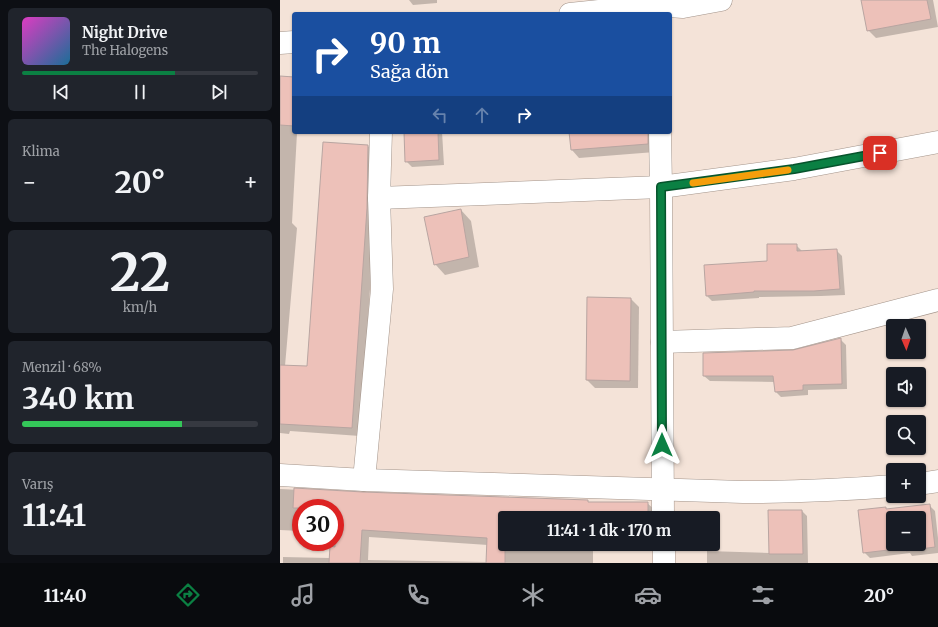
<!DOCTYPE html>
<html lang="tr">
<meta charset="utf-8">
<style>
:root{--surface:#171b24;--page:#20242c;--text:#f1f3f6;--muted:#9ea1a6;--line:#363941;--accent:#0b8043}
body{margin:0;font-family:Merriweather,serif;background:var(--page);color:var(--text);height:100vh;display:flex;flex-direction:column;font-size:15px;white-space:nowrap}
*{box-sizing:border-box;margin:0}
p{font-size:13px;color:var(--muted)}
.icon{flex:none;width:22px;height:22px;fill:none;stroke:currentColor;stroke-width:2;stroke-linecap:round;stroke-linejoin:round}
.map{position:relative;flex:1;overflow:hidden}
.panel{display:flex;flex-direction:column;gap:8px;padding:8px;background:#0d0f14;width:280px}
.panel>*{flex:none}
.top-card{position:absolute;left:12px;top:12px;width:380px;height:122px;border-radius:4px;box-shadow:0 1px 3px #0004;background:#1a4fa0;color:#fff;overflow:hidden}
.needle{width:26px;rotate:178deg}
.buttons{position:absolute;left:606px;top:319px;display:grid;gap:8px}
.buttons a{display:grid;place-items:center;width:40px;height:40px;border-radius:4px;background:var(--surface);box-shadow:0 1px 3px #0004;font-size:20px}
.speed{position:absolute;left:12px;top:499px;display:flex;gap:8px;font-size:20px;font-weight:700;text-align:center}
.speed>*{display:grid;place-content:center;width:52px;height:52px;border-radius:50%;background:var(--surface);box-shadow:0 1px 3px #0004;line-height:1}
.speed .limit{border:6px solid #d22;background:#fff;color:#111}
.pin{position:absolute;display:grid;place-items:center;width:34px;height:34px;color:#fff;margin:-17px;border-radius:8px;box-shadow:0 2px 6px #0006}
.me{position:absolute;width:44px;margin:-22px;rotate:0deg;stroke-linejoin:round;filter:drop-shadow(0 0 3px #0008)}
.turn{display:flex;align-items:center;gap:14px;height:84px;padding:0 12px;font-size:18px}
.turn .icon{width:52px;height:52px;stroke-width:2.5}
.turn b{display:block;font-size:28px;line-height:34px}
.lanes{display:flex;align-items:center;height:38px;padding:0 12px;background:#0003;justify-content:center;gap:20px;direction:ltr}
.lanes .off{opacity:.35}
.big{font-size:30px;font-weight:700;line-height:1.1}
.panel .tile{flex:1;display:flex;flex-direction:column;justify-content:center;gap:6px;min-width:0;padding:0 14px;border-radius:6px;background:var(--page)}
.panel .dial{align-items:center;gap:0}
.dial b{font-size:52px;line-height:1}
.song{display:flex;align-items:center;gap:12px}
.cover{width:48px;height:48px;border-radius:6px;background:linear-gradient(135deg,hsl(310 70% 55%),hsl(200 70% 35%))}
.played{height:4px;border-radius:2px;background:linear-gradient(90deg,var(--accent) 65%,var(--line) 65%)}
.keys{display:flex;justify-content:space-around;direction:ltr}
.heat{display:flex;justify-content:space-between;align-items:center;font-size:22px;direction:ltr}
.charge{height:6px;border-radius:3px;background:linear-gradient(90deg,#34c759 68%,var(--line) 0)}
.trip{position:absolute;left:218px;top:511px;width:222px;height:40px;border-radius:4px;background:var(--surface);box-shadow:0 1px 3px #0004;font-weight:700;line-height:40px;text-align:center}
.tabs{display:flex;height:64px;justify-content:space-around;align-items:center;background:#090b0e;color:var(--muted)}
.tabs .icon{width:28px;height:28px}
.tabs .selected{color:var(--accent)}
.tabs b{font-size:18px;color:var(--text)}
main{display:flex;flex:1;min-height:0}
.map>svg:first-child{display:block}
</style>
<main>
<section class="panel">
<div class="tile">
<div class="song"><i class="cover"></i><div><b>Night Drive</b><p>The Halogens</p></div></div>
<div class="played"></div>
<div class="keys"><svg class="icon" aria-label="previous" viewBox="0 0 24 24"><path d="M18 5L8 12l10 7zM5 5v14"/></svg><svg class="icon" aria-label="pause" viewBox="0 0 24 24"><path d="M8 5v14M16 5v14"/></svg><svg class="icon" aria-label="next" viewBox="0 0 24 24"><path d="M6 5l10 7-10 7zM19 5v14"/></svg></div>
</div>
<div class="tile"><p>Klima</p>
<div class="heat"><a>−</a><b class="big">20°</b><a>+</a></div>
</div>
<div class="tile dial"><b>22</b><p>km/h</p></div>
<div class="tile"><p>Menzil · 68%</p><b class="big">340 km</b><div class="charge"></div></div>
<div class="tile"><p>Varış</p><b class="big">11:41</b></div>
</section>
<div class="map">
<svg width="658" height="563" viewBox="0 0 658 563">
<rect width="100%" height="100%" fill="#f4e3d8"/>
<g fill="#0003" fill-rule="evenodd">
<polygon points="129,0 157,0 157,3 133,5"/>
<polygon points="582,0 653,0 658,27 596,38 588,30"/>
<polygon points="0,77 14,78 14,132 27,132 26,134 17,133 12,223 17,228 5,366 28,367 88,146 96,154 95,216 80,436 10,431 9,434 0,433"/>
<polygon points="125,132 162,132 164,165 132,167 126,161"/>
<polygon points="290,132 378,132 375,152 299,158 292,150"/>
<polygon points="181,210 191,221 199,267 165,275 155,264"/>
<polygon points="516,245 522,251 556,250 562,256 565,295 541,296 479,297 479,298 432,301 427,296"/>
<polygon points="351,299 359,307 358,388 315,388 307,380"/>
<polygon points="560,339 566,345 567,389 528,390 528,395 501,397 496,392 495,382 430,381 424,376"/>
<path d="M0 489 83 493 307 501 310 503H367L375 510V518H225V544H313V563H3V557L50 558 51 542H55V508H21V531L0 530ZM89 537 208 545 207 562 88 560Z"/>
<path d="M649 505 655 511 658 538V553L632 556 630 553 590 558 584 552 605 508 608 510ZM613 518H639V544H613Z"/>
<polygon points="522,511 527,516 528,563 427,563 427,551 490,553"/>
</g>
<g fill="#edc1b9" stroke="#b8a5a1" fill-rule="evenodd">
<polygon points="581,0 647,0 651,19 587,31"/>
<polygon points="0,76 14,77 14,126 0,125"/>
<polygon points="124,132 158,132 159,160 125,162"/>
<polygon points="289,132 368,132 368,144 291,150"/>
<polygon points="43,142 88,145 87,208 72,428 0,424 0,365 27,366"/>
<polygon points="181,209 189,257 154,265 144,217"/>
<polygon points="487,244 517,244 517,251 557,249 560,289 534,291 474,291 474,292 426,296 424,265 487,261"/>
<polygon points="307,297 351,298 350,381 306,380"/>
<polygon points="561,338 562,384 523,385 523,390 495,392 493,376 423,376 423,353 513,350"/>
<polygon points="14,488 83,492 308,500 308,502 368,502 368,518 225,518 225,563 206,563 207,538 82,530 80,563 49,563 50,546 55,547 55,508 13,508"/>
<path d="M650 504 655 547 626 551 625 548 583 553 578 510 606 507V509ZM613 518H639V544H613Z"/>
<polygon points="488,510 522,510 523,554 489,554"/>
</g>
<g fill="none" stroke-linecap="round" stroke-linejoin="round">
<defs>
<g id="minor">
<polyline points="290,14 376,5 403,7 441,0"/>
<polyline points="0,43 14,42"/>
<polyline points="380,132 381,187 383,518"/>
<polyline points="99,198 381,187 514,169 658,142"/>
<polyline points="382,342 512,338 658,300"/>
<path d="M0 475 84 480 463 492C513 492 563 490 613 486"/>
<polyline points="84,480 102,289 99,198 101,132"/>
<polyline points="639,484 658,481"/>
<polyline points="384,544 384,563"/>
</g>
</defs>
<use href="#minor" stroke="#a3948a" stroke-width="23"/>
<use href="#minor" stroke="#fff" stroke-width="22"/>
</g>
<g fill="none" stroke-linecap="round" stroke-linejoin="round">
<defs>
<polyline id="route" points="382,445 381,187 514,169 600,153"/>
</defs>
<use href="#route" stroke="#07532c" stroke-width="10"/>
<use href="#route" stroke="#0b8043" stroke-width="7"/>
<polyline stroke="#f59e0b" stroke-width="7" points="413,183 508,170"/>
</g>
</svg>
<div class="buttons">
<a><svg class="needle" viewBox="-14 -14 28 28"><path d="M0-13l5 13h-10z" fill="#e53935"/><path d="M0 13l5-13h-10z" fill="#9ea1a6"/></svg></a>
<a><svg class="icon" aria-label="sound" viewBox="0 0 24 24"><path d="M4 9h4l5-4v14l-5-4H4zM17 9q2 3 0 6"/></svg></a>
<a><svg class="icon" aria-label="search" viewBox="0 0 24 24"><circle cx="10" cy="10" r="6"/><path d="M15 15l6 6"/></svg></a>
<a>+</a>
<a>−</a>
</div>
<div class="speed"><div class="limit">30</div></div>
<div class="pin" style="left:600px;top:153px;background:#d93025"><svg class="icon" aria-label="arrive" viewBox="0 0 24 24"><path d="M6 21V4h12l-3 4 3 4H6"/></svg></div>
<svg class="me" style="left:382px;top:445px" viewBox="-20 -20 40 40"><path d="M0-17L14 15 0 8-14 15z" fill="#0b8043" stroke="#fff" stroke-width="4"/></svg>
<div class="trip">11:41 · 1 dk · 170 m</div>
<div class="top-card">
<div class="turn"><svg class="icon" aria-label="right" viewBox="0 0 24 24"><path d="M7 20v-9h11M14 6l5 5-5 5"/></svg><div><b>90 m</b>Sağa dön</div></div>
<div class="lanes"><svg class="icon off" aria-label="left" viewBox="0 0 24 24"><path d="M17 20v-9H6M10 6l-5 5 5 5"/></svg><svg class="icon off" aria-label="ahead" viewBox="0 0 24 24"><path d="M12 20V5M6 11l6-6 6 6"/></svg><svg class="icon" aria-label="right" viewBox="0 0 24 24"><path d="M7 20v-9h11M14 6l5 5-5 5"/></svg></div>
</div>
</div>
</main>
<nav class="tabs">
<b>11:40</b>
<svg class="icon selected" aria-label="directions" viewBox="0 0 24 24"><path d="M12 3l9 9-9 9-9-9zM9 14v-3h6M13 9l2 2-2 2"/></svg>
<svg class="icon" aria-label="music" viewBox="0 0 24 24"><path d="M9 18V5l10-2v13"/><circle cx="6" cy="18" r="3"/><circle cx="16" cy="16" r="3"/></svg>
<svg class="icon" aria-label="phone" viewBox="0 0 24 24"><path d="M5 4h4l2 5-3 2q2 4 5 5l2-3 5 2v4C11 20 4 13 5 4z"/></svg>
<svg class="icon" aria-label="climate" viewBox="0 0 24 24"><path d="M12 3v18M4 7l16 10M4 17L20 7"/></svg>
<svg class="icon" aria-label="car" viewBox="0 0 24 24"><path d="M5 17H2v-5l4-1 3-4h7l3 4 3 1v5h-3M9 17h6M6 11h13"/><circle cx="7" cy="17" r="2"/><circle cx="17" cy="17" r="2"/></svg>
<svg class="icon" aria-label="filters" viewBox="0 0 24 24"><path d="M4 7h16M4 17h16"/><circle cx="9" cy="7" r="2"/><circle cx="15" cy="17" r="2"/></svg>
<b>20°</b>
</nav>
